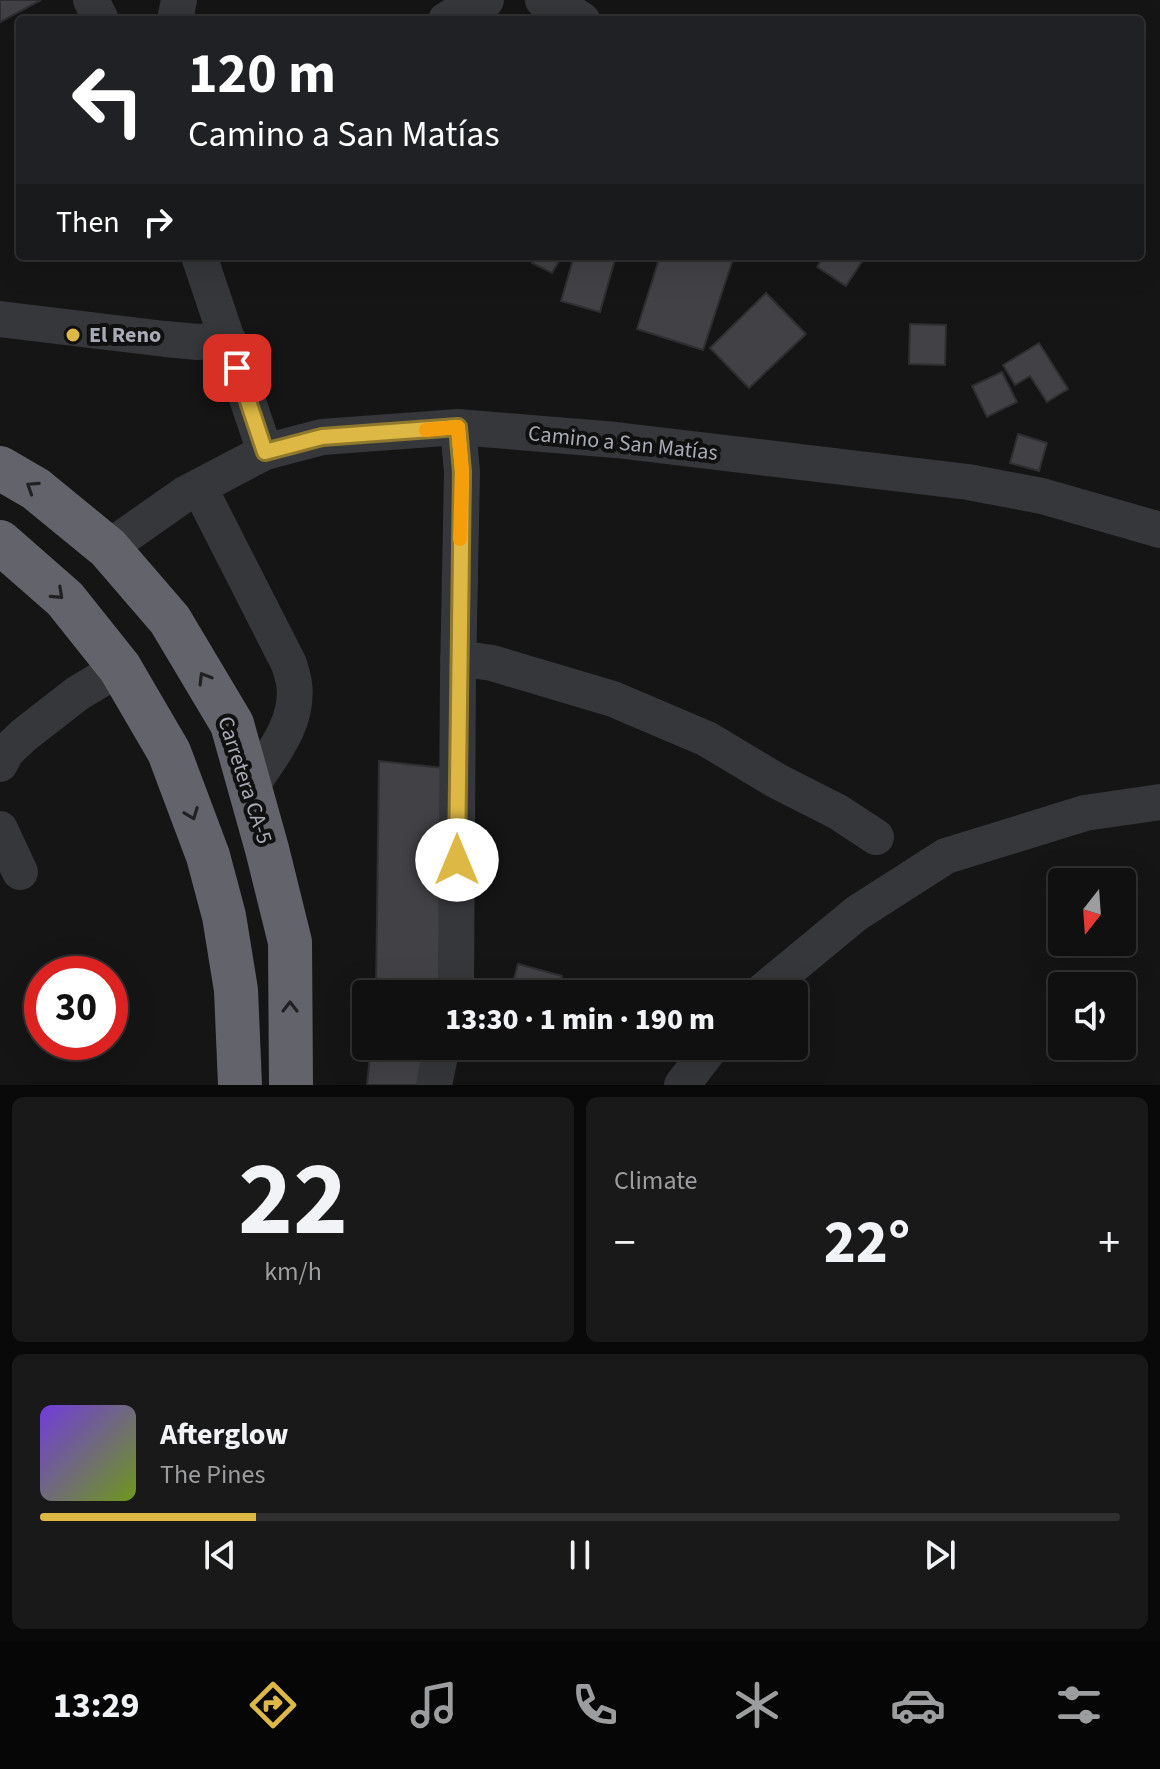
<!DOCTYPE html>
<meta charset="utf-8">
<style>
:root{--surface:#101010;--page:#191919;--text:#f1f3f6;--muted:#9c9d9f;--line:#303030;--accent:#deb845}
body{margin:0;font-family:"Source Sans 3",sans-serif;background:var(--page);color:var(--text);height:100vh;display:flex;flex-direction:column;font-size:30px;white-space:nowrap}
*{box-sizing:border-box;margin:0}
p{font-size:26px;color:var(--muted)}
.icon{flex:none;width:44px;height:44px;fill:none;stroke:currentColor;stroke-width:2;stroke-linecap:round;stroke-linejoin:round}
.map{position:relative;height:1085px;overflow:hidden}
.drawer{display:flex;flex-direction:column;gap:12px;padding:12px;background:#090909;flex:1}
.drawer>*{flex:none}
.hud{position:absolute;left:16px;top:16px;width:1128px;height:244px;border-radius:8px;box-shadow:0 8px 32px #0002,0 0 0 2px var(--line);background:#202124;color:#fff;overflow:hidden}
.needle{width:52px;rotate:197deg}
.tools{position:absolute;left:1048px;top:868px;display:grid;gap:16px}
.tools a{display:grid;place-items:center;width:88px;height:88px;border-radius:8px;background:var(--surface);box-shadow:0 8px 32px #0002,0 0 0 2px var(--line);font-size:40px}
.speed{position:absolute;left:24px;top:956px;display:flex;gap:16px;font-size:40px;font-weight:700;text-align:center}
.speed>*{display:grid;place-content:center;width:104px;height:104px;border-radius:50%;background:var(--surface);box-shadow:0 8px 32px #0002,0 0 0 2px var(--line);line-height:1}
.speed .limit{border:12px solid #d22;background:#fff;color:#111}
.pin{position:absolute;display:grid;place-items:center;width:68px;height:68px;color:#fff;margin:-34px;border-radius:16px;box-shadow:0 4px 12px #0006}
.me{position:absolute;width:88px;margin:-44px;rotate:0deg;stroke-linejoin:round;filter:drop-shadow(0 0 6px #0008)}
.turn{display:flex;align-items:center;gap:28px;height:168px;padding:0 40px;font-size:36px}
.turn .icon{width:104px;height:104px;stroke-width:2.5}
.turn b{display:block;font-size:56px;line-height:68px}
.then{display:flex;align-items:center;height:76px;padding:0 40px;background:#0003;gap:16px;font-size:30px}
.big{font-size:60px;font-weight:800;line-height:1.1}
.drawer .card{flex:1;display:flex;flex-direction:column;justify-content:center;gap:12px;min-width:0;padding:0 28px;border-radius:12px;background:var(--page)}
.drawer .dial{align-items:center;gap:0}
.dial b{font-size:104px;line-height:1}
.song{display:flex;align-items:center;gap:24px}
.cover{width:96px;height:96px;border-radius:12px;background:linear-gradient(135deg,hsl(260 70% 55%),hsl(80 70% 35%))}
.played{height:8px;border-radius:4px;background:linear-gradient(90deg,var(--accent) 20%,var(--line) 20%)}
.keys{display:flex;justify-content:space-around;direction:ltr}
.heat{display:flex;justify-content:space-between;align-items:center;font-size:44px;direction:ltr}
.drawer .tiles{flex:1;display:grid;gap:12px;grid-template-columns:1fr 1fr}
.card:last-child{grid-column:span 2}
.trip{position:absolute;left:352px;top:980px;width:456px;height:80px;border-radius:8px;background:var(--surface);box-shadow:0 8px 32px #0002,0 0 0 2px var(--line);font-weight:800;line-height:80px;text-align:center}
.menu{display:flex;height:128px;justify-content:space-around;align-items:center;background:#060606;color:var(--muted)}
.menu .icon{width:56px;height:56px}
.menu .selected{color:var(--accent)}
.menu b{font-size:36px;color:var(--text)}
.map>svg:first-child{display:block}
</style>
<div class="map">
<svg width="1160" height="1085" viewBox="0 0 1160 1085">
<rect width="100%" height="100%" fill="#151516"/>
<g fill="#424246" stroke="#2f2f32" stroke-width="2">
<polygon points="0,0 41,0 0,22"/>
<polygon points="536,256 562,256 552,273 532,263"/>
<polygon points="574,256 616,256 600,312 561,301"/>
<polygon points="660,256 734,256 703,350 637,329"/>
<polygon points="824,256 856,256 863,260 846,286 817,267"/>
<polygon points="766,293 806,334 749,388 710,348"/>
<polygon points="910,324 946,325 945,365 909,364"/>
<polygon points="1039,343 1068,389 1047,402 1030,376 1015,385 1003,365"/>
<polygon points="1002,372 1017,402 987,417 972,386"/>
<polygon points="1018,434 1047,443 1039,471 1010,463"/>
<polygon points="379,761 443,768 441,994 376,994"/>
<polygon points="518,964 562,976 557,994 510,994"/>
<polygon points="371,1046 428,1046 417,1085 367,1085"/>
</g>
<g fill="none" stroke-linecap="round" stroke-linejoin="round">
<g stroke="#36373b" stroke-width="36">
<polyline points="91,0 101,20"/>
<polyline points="543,0 565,9 582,20"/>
<polyline points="175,20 179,0"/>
<polyline points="446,20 466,8 486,0"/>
<polyline points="199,256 265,452"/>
<polyline points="0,319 165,339 198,342 228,340"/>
<path d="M199 487 289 664C291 670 293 677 294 683 300 723 270 757 250 788"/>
<polyline points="108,548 185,494 265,452 322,437 458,427 616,440 968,482 1042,496 1160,530"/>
<polyline points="458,658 492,663 613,699 707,739 777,781 838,812 876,837"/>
<polyline points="0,764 6,752 24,735 78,693 120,668"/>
<polyline points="0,829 20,872"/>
<polyline points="454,994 456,983 458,675 462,472 458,427"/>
<polyline points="759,994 857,913 946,856 1085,813 1160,802"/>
<polyline points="434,1085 442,1046"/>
<polyline points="682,1085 712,1046"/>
</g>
<g stroke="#63646b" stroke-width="44">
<polyline points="0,468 36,489 108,548 170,620 232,724 267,849 290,942 291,1085"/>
<polyline points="0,542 65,599 120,668 169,752 208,856 224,916 236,990 240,1085"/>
</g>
</g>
<defs><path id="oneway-chevron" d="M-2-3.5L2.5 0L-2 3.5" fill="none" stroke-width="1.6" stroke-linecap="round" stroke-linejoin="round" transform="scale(2)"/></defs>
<g stroke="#212123">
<use href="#oneway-chevron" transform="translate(32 487) rotate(-147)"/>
<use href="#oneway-chevron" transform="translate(58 594) rotate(43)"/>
<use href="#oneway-chevron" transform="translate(204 678) rotate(-121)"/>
<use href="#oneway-chevron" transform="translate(192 814) rotate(69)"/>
<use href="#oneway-chevron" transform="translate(290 1007) rotate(-90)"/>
</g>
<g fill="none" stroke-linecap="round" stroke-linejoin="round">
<defs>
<polyline id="route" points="237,368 265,452 322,437 458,427 462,472 457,860"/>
</defs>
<use href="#route" stroke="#90782d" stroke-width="20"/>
<use href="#route" stroke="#deb845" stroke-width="14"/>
<polyline stroke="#f59e0b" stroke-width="14" points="426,430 458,427 462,472 460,539"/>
</g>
<circle fill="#deb845" stroke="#101011" stroke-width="3" cx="73" cy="335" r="8"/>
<g text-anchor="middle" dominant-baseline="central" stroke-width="8" stroke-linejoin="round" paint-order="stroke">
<g font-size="22" font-weight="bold" fill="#a8abb5" stroke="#101011" text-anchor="start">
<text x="89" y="335">El Reno</text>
</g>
<g font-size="22" fill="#a8abb5" stroke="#101011">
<text transform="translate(623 443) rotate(6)">Camino a San Matías</text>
<text transform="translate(245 780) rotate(72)">Carretera CA-5</text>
</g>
</g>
</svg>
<div class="tools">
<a><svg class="needle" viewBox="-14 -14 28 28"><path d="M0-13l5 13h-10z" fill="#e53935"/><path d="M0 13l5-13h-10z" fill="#9c9d9f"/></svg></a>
<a><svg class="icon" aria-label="sound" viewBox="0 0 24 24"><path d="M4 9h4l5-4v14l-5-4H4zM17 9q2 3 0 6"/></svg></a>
</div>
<div class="speed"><div class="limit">30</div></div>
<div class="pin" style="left:237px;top:368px;background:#d93025"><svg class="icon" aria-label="arrive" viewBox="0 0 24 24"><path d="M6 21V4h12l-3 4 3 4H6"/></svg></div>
<svg class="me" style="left:457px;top:860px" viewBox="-20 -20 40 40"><circle r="19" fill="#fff"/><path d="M0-13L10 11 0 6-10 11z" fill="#deb845"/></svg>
<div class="trip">13:30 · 1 min · 190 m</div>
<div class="hud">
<div class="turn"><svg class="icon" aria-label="left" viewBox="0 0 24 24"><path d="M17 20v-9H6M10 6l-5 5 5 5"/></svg><div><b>120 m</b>Camino a San Matías</div></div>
<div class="then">Then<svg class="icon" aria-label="right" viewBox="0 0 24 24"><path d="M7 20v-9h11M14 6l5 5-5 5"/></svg></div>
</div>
</div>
<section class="drawer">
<div class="tiles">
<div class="card dial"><b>22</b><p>km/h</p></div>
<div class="card"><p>Climate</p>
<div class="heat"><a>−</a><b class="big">22°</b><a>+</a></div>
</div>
<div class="card">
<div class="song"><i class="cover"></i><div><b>Afterglow</b><p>The Pines</p></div></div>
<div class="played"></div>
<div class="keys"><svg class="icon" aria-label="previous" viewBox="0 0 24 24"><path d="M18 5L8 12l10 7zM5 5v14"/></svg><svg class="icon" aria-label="pause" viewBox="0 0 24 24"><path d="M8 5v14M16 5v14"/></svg><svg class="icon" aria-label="next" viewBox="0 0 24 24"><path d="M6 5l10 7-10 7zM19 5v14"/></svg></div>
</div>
</div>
</section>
<nav class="menu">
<b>13:29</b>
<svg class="icon selected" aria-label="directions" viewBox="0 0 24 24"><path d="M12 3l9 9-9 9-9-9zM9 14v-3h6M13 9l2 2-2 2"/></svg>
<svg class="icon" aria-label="music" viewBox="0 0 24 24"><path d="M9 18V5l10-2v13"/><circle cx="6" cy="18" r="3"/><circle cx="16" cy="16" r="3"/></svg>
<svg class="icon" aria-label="phone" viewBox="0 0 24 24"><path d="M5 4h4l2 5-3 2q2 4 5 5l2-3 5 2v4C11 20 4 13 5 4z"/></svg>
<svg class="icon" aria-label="climate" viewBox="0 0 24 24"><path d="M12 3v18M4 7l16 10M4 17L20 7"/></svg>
<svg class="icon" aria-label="car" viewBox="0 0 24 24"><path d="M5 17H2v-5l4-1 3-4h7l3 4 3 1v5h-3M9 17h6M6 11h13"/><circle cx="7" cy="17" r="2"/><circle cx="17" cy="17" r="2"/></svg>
<svg class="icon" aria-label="filters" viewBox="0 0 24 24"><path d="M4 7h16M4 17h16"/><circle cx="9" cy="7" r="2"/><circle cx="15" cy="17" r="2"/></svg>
</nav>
